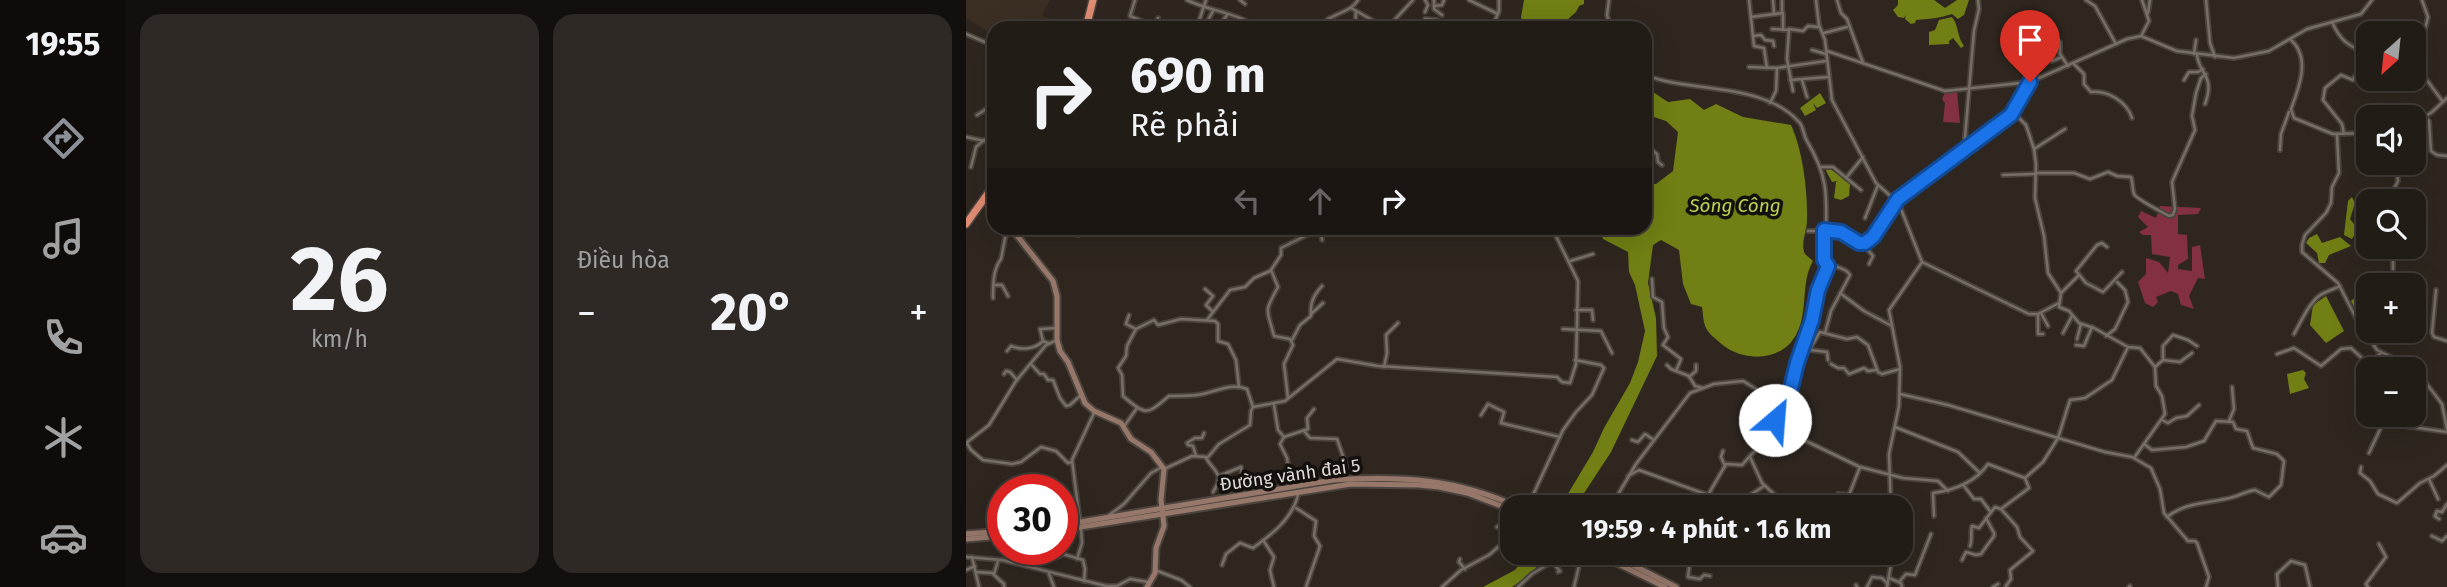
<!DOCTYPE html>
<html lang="vi">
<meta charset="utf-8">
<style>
:root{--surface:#221c17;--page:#2e2924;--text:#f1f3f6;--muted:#a2a1a1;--line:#3f3a36;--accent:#8c9099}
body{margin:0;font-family:"Fira Sans",sans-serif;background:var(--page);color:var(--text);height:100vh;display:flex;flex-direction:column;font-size:26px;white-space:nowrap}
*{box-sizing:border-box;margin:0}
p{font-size:23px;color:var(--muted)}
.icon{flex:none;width:38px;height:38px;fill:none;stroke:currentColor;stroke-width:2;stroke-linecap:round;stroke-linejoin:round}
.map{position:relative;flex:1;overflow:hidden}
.side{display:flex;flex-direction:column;gap:14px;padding:14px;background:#130f0d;width:840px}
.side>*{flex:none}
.banner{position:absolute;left:21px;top:21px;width:665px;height:214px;border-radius:21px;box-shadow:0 7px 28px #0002,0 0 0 2px var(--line);background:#221c17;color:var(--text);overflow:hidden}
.needle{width:46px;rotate:207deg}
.buttons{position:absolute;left:1390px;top:21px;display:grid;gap:14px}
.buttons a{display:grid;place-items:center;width:70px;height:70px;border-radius:14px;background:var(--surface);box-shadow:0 7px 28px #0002,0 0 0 2px var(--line);font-size:35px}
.speed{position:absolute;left:21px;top:474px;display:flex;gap:14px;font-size:35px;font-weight:700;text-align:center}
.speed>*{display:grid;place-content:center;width:91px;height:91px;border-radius:50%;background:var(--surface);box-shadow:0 7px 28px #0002,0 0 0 2px var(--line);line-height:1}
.speed .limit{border:10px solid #d22;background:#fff;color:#111}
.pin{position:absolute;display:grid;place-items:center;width:60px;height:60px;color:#fff;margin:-72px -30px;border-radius:50% 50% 50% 0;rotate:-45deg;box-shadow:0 0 7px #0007}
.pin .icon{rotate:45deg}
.me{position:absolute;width:77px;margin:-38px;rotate:27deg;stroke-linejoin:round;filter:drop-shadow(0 0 5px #0008)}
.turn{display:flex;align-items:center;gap:24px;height:147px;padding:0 28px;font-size:32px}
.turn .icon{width:91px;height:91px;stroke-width:2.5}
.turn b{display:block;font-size:49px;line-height:60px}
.lanes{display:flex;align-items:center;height:66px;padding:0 28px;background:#0003;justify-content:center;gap:35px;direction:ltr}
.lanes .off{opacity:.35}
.big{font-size:52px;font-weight:700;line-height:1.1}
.side .widget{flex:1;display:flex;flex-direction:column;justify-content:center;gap:10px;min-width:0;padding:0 24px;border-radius:21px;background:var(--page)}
.side .dial{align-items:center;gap:0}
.dial b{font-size:91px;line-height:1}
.heat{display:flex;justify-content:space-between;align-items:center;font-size:38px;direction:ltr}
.side .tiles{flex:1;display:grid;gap:14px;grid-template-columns:repeat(2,1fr)}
.trip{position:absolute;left:534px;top:495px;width:413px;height:70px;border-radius:21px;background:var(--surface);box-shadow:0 7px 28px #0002,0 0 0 2px var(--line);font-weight:700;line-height:70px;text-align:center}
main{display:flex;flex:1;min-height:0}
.dock{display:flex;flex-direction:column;width:126px;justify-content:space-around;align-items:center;background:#0e0b09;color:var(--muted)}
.dock .icon{width:49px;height:49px}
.dock .selected{color:var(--accent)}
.dock b{font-size:32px;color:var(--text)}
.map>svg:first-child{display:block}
</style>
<main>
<nav class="dock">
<b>19:55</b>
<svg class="icon selected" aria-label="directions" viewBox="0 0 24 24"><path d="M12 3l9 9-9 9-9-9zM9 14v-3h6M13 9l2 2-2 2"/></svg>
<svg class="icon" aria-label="music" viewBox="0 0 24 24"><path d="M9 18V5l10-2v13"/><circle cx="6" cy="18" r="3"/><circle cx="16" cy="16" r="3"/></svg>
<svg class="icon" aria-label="phone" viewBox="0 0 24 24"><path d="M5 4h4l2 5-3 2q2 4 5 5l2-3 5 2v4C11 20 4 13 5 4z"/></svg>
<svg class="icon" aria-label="climate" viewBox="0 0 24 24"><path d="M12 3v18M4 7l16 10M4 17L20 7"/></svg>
<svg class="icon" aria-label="car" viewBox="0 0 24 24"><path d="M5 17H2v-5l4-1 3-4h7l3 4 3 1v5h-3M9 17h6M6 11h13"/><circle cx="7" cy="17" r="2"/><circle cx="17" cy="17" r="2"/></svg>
</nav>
<section class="side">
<div class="tiles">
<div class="widget dial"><b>26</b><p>km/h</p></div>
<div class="widget"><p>Điều hòa</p>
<div class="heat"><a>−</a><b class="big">20°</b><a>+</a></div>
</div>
</div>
</section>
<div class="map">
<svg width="1481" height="587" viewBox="0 0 1481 587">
<rect width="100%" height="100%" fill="#2e261f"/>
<polygon fill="#3b2f24" points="0,0 84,0 76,15 99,28 28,28 28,35 0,18"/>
<g fill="#833142">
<polygon points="991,91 994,123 977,122 979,103 976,99 979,92"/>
<polygon points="1194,206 1235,208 1232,214 1212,215 1212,234 1221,235 1222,259 1212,265 1212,269 1226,271 1226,247 1234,245 1239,279 1232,278 1223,296 1228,309 1215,305 1212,294 1205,291 1190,297 1192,302 1187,307 1179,303 1172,282 1180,274 1180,258 1193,262 1202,273 1204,257 1186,254 1185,235 1177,235 1173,232 1182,227 1172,217 1175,211 1190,218"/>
</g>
<g fill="#717f14">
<polygon points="558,0 618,0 618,4 613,6 610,12 601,20 606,28 558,28 555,17"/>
<path d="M932 0H968L979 8 991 0H1003L998 15 992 19 986 14C974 18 963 19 950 20L949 23 945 24 939 19 940 15 938 18 932 17 927 10 932 5Z"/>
<path d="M986 17C993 26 991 37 998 46L995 48 987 38 983 41V44L963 45V32L969 30 973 20Z"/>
<path d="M679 92H687L702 102 724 99 738 110 750 104 777 117 825 125C837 151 842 193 841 221 841 231 834 244 839 254 839 254 847 261 847 261 834 283 843 312 830 335 814 364 772 362 751 340 747 337 742 332 740 328 737 322 737 313 736 307L725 304 717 284 713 250 695 240 687 245 682 283 690 318 691 356 645 452 609 507H594L627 452 638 428 664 383 672 362 679 331 669 285 663 272 662 252 637 239 634 228H679V184H690L707 171 712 132 700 121 679 114Z"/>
<polygon points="854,93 860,103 851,108 847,103 850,110 839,116 834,108"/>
<polygon points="862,167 884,184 883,196 875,200 868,198 870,182 872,181 866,182 860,171"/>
<polygon points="1386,197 1389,203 1384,219 1392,229 1386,239 1378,235 1382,201"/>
<polygon points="1351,234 1356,243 1374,237 1385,246 1363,255 1359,263 1353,263 1351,253 1340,243 1343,238"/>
<polygon points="1402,287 1402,313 1395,320 1385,301"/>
<polygon points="1360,296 1378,331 1360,343 1344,325 1347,305"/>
<polygon points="1337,370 1340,373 1338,379 1343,388 1324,394 1321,374"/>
<polygon points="563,553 581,553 565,574 546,587 517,587 549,570"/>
</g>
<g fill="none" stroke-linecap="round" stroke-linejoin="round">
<defs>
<g id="street">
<polyline points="169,0 164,16 190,27 192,18"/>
<path d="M221 0C244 11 272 13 292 28"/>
<polyline points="274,0 279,4"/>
<polyline points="459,0 462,5 459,12"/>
<polyline points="468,0 468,9 476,15"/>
<polyline points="503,0 532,14"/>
<polyline points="643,0 641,15 645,28"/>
<polyline points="783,0 788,46 798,48 801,68"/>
<polyline points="807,0 808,14"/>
<polyline points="850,0 853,25 859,40 866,100 910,183 930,201"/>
<polyline points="871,0 875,13 881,19 897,63"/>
<polyline points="1120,0 1129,6 1150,44"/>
<polyline points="1240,0 1244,43 1249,57"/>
<polyline points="1456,0 1462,17 1451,62 1458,76 1477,102"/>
<polyline points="816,1 816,13"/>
<polyline points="468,6 476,5 478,0"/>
<polyline points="385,8 420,28"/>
<polyline points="1182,13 1184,0"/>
<polyline points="785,17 817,13 817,30"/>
<path d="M1366 22C1374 40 1382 46 1400 53L1401 58 1393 72"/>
<polyline points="240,24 247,11"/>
<polyline points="226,28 232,24 240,0"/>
<polyline points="252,28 261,15"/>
<path d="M352 28C365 12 384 14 392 0"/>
<polyline points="389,28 390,12"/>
<polyline points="421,28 447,0"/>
<polyline points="456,28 459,19 471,20 476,25"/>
<polyline points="526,28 533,11 533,0"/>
<polyline points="806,29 823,30"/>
<polyline points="858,33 881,27"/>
<polyline points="0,34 28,46"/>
<polyline points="787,36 795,35 799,40 807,41 808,46"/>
<polyline points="1082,36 1094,42 1094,54 1102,66"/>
<polyline points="1175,36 1183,21 1176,0"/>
<polyline points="1062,38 1059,44 1069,53 1086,61 1096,57"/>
<path d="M1325 40C1345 58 1333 88 1325 109L1328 118 1367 134 1402 133"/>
<polyline points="846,50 860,54"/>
<polyline points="861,51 979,91 1064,82"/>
<polyline points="1228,54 1230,40"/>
<path d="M1231 54C1232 74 1250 75 1239 104"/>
<path d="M1108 64 1118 74V84L1125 92C1142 90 1161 102 1166 118"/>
<polyline points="783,67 811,68 860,61"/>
<path d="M679 75C725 93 798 82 833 122 838 127 837 135 841 141 861 175 861 192 860 230"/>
<polyline points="824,80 862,77"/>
<polyline points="836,80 841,97"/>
<polyline points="1218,80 1223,72 1232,72 1237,69"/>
<polyline points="827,91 821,59 823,29 837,31 842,26 852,27"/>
<polyline points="804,103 810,91 811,68"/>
<polyline points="1047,112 1060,125 1068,149 1070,164 1069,198 1078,236 1082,273 1095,293 1093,307 1103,311 1113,323 1128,328 1162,347 1174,348 1189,367 1190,386 1196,396 1199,414 1168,458"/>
<polyline points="11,115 22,108 28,110"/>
<polyline points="1459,117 1463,121 1465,151 1471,155 1481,156"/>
<polyline points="1447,124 1466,112 1481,98"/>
<polyline points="1378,134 1376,124 1357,100 1359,88 1375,75 1387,80 1389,76 1393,78"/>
<polyline points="1371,135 1373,173 1366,187 1365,203 1360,213 1339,235 1336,245 1336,252 1372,283 1390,318 1411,350 1427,358 1433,369"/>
<polyline points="679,136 683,138 682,147 691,154 692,162 696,165"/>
<polyline points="0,137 19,141 28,137"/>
<polyline points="998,149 1008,31 1013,9 1012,0"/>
<polyline points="1068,149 1099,129"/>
<polyline points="1314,150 1315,134 1323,112"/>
<polyline points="5,167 10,147 18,140"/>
<polyline points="855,167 867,167 895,190"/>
<path d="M1070 173H1108L1124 179 1142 172 1151 176 1165 177C1167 182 1166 189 1168 194 1170 199 1196 212 1203 216L1207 215 1209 209 1206 182 1229 130 1226 116 1230 93 1235 78 1240 74"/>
<polyline points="1037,175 1070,174"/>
<polyline points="880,178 897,157"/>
<polyline points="1427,201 1426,193 1432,181 1430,163"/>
<polyline points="1447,207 1458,217"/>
<polyline points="899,218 912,185"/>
<polyline points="858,230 858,260 862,266"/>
<polyline points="842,231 872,231 893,243 907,237 932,199 1042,117 1064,82 1161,39 1175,36 1211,51 1268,58 1303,51 1341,29 1395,14 1406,0"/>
<polyline points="112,235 114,228"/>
<polyline points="896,243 907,256 903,264"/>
<polyline points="1141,247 1136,243 1131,245 1110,271 1120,283 1137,292 1156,272"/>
<polyline points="604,261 627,254"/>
<polyline points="956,262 1063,314 1072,314 1093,303"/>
<polyline points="1427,269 1427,251 1435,247"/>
<polyline points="686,279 687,297 696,302 698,328 702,337 697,345 715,359 710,371"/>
<polyline points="28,285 36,285 42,296"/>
<polyline points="239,289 247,296 240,305 246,311"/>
<polyline points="1470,290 1466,333 1468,337 1481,341"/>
<polyline points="874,293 898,311 926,326"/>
<polyline points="1095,293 1112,276"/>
<path d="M27 298C27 285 27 269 35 259L41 228"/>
<polyline points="610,310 626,310 627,320"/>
<polyline points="1075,313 1082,326"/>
<polyline points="345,314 357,303"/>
<polyline points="1072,314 1072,334 1077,334"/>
<polyline points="163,315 160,324 170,329"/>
<polyline points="241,320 264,290 279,287 288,278 304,271"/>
<polyline points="597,329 635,331 646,353"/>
<polyline points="1097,333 1106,316"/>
<path d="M1328 334C1335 322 1345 298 1358 293 1364 290 1368 289 1374 286"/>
<polyline points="1140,336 1149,329 1162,302 1159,290 1151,282"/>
<polyline points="1111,339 1115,324"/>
<path d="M326 340 334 325 345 316C344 303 347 296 356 286"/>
<polyline points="77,341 74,329 91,328"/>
<polyline points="1110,345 1118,346 1126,327"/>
<polyline points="836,349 861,352 862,360"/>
<polyline points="843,350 854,332 881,339 891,337 902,345 912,372 916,374 934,369"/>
<path d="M41 351 45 346C55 350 68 350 77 341L82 343"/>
<polyline points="1311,354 1328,348 1355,366 1375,349 1385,348 1399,361 1408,359 1415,353"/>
<polyline points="1197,360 1197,346 1207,335 1222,340 1231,346"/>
<polyline points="65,364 74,374 78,374 82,380 87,380 94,398 100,406 104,405 115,395"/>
<polyline points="865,364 872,368 878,368 883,374 898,368 902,371 910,370"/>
<polyline points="701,365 705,369 723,376 729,386 737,388"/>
<polyline points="418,367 421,353 420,335 432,323"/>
<polyline points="1189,367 1197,360 1214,362 1226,353"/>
<polyline points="38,374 40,371 44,372 51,380"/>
<polyline points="1447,376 1457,379 1476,404 1481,429"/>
<polyline points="723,377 730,371 730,365"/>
<polyline points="1395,378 1399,361"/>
<path d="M273 387 270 360 262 344 252 341V324L249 321 215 319 192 325 188 320 170 329 161 346 160 356 152 368 156 375 157 396C181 417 181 414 203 396 213 396 222 396 231 395 248 393 264 382 281 389L287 407"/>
<polyline points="934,394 982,405 1139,452 1166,457 1185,468 1194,489 1198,513 1222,541 1229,541 1231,543 1243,577 1240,587"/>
<path d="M322 398 318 364 327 345 324 339 308 336C301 308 297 314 312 287L305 270 315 255V248L353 229 355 230 356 240"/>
<polyline points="308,405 312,430 318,437"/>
<polyline points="515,415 522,404 538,412 535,423 594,437"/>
<polyline points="1196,420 1202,423 1210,418 1221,416 1233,405"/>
<polyline points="1263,421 1268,409 1266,387"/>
<polyline points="159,425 171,408"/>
<polyline points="929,427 992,452 1014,473"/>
<polyline points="815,429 894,467 937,478 972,481 982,491"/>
<polyline points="338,431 344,438 371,439 380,465 378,474 381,478"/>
<polyline points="666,440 672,442 679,434 688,440"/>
<polyline points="0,442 5,450 17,460 46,464 55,462 75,447 90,451 102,463 106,462"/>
<polyline points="0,443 23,425 50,381 80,345 91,340"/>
<path d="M1178 444 1186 450 1220 447 1238 441 1250 421 1267 422 1270 429 1281 431 1287 448 1311 454 1318 461 1315 485 1303 497 1289 490C1281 491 1275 495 1267 497 1244 504 1221 501 1201 517"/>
<polyline points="757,451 755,457 759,466"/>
<polyline points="1403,453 1417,423 1481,432"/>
<polyline points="230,456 227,446 222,445 221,443 229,438 236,438 238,433"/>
<polyline points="784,457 796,483 823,508"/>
<path d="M240 458C249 473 259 473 247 492"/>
<polyline points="1395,467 1394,473 1404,481 1412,494 1431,503 1454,483 1468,476 1481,465"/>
<polyline points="198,469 226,456 242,457 253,444 284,425 285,411 287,407 319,401 371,359 412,366 591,377 596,382 604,383 610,364 612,281 586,228"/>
<polyline points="253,476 275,467 276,476 279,478"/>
<path d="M662 476 673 470 742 495 760 464 776 465C781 460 787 451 793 448 803 444 810 440 814 429L809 420 812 410 822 400 831 363 846 320 852 290 862 266C868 265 881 269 884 275L865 311 859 333"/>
<polyline points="1059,478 1077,462 1092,438 1104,400 1119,398 1146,380 1162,347"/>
<polyline points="1463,479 1472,499"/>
<polyline points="329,482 323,471 321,458 314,444 318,437 342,429 341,418 348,409"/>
<polyline points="998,486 1008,499 1015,499 1024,511"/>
<polyline points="96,503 112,507"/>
<polyline points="772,503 798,486"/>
<polyline points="330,508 350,521 348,536 354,546 340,587"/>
<polyline points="561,508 597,430 610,412 626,395 638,368 635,365 609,360"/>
<polyline points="644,508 670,464 724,393 748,384 777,381 790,389 812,410"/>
<polyline points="736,508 742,495"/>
<polyline points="865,508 872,494 883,495 894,467"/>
<polyline points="925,508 923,454 933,406 934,367 923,310 956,262 935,209 929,202"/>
<polyline points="96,510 100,504"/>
<polyline points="142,516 158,504 185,473 196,467"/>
<path d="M968 516 967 493C989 490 1009 483 1022 464L1059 478 1063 488 1035 509"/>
<polyline points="1473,519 1469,516 1471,511 1476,512 1481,504"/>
<polyline points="114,522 106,460 128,413"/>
<polyline points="531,527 537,523 546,530"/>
<polyline points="1466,536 1476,541 1481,536"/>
<polyline points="297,540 308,557 304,570 308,587"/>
<path d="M1004 546C1007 538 1004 534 1006 526L1013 528 1029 507 1035 509 1051 527 1054 537 1067 551 1044 570 1045 579 1040 586"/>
<path d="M75 550 76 554C84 560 89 559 97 554L117 560 119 569 118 581"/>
<polyline points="715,553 716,556 724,558"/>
<polyline points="725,553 722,577 734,579 738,575 744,576"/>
<polyline points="0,557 36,560 140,586 151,586 164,579 182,582"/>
<polyline points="6,557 13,587"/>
<polyline points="111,559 116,543 115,528"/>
<polyline points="494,559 493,562 499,569"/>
<polyline points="996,560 1000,552 1010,555 1015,554 1028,536 1028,533 1020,518"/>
<polyline points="586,562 594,571 592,572"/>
<path d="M256 565 260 554 274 543 287 548C306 534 326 519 332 495"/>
<polyline points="0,570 9,566"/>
<polyline points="189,570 215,580 224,587"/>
<polyline points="11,572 26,573 38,584 38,587"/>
<polyline points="28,574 32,561"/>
<polyline points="83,574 88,587"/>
<polyline points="923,578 935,583 936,587"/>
<polyline points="933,582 940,574 949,575 965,534"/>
<polyline points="890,585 891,587"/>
<polyline points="476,587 495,570 523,555 546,535"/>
<polyline points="552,587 566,574 600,553"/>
<polyline points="608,587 616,553"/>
<polyline points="901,587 906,577 916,578 922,584"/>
<polyline points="921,587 927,553"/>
<polyline points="1027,587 1032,584"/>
<polyline points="1163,587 1164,586"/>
<polyline points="1312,587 1311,574 1325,561 1339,565 1344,587"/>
<polyline points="1402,587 1400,584 1420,557 1413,544"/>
</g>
<g id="secondary">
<polyline points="19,198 28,207"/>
<polyline points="45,228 87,281 91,296 91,340 94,351 102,362 119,403 128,411 155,423 165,439 185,452 198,469 195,500 198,526 190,548 189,573 181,587"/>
<path d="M96 525 367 480C436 476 490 478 554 508"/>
<polyline points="96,530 385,484 453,485 473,487 501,493 546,510"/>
<polyline points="0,534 37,531"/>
<polyline points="0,539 37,536"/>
<polyline points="630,553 699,587"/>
<polyline points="643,553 710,587"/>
</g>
<g id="highway">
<polyline points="120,28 127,0"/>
<polyline points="0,224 28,185"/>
</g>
</defs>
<use href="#street" stroke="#4b443e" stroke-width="6"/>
<use href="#secondary" stroke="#4b443e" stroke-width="9"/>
<use href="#highway" stroke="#4b443e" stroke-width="10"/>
<use href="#street" stroke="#776e66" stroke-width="2.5"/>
<use href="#secondary" stroke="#96776a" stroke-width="5"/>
<use href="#highway" stroke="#e08c73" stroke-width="7"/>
</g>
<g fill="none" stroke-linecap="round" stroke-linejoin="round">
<defs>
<polyline id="route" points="809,420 813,410 822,400 831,363 846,320 852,290 862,266 858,260 858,230 875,232 893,243 899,243 907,237 932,199 1045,115 1064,82"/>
</defs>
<use href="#route" stroke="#114b97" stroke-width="18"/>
<use href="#route" stroke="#1a73e8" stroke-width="12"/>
</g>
<g text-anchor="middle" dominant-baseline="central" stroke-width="7" stroke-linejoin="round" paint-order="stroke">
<g font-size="18" fill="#e0dbd6" stroke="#13100d">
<text transform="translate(324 475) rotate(-8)">Đường vành đai 5</text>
</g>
<g font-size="19" font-style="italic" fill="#bdd151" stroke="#13100d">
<text x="769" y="205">Sông Công</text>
</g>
</g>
</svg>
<div class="buttons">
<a><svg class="needle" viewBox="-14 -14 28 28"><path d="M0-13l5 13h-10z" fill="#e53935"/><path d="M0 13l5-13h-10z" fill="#a2a1a1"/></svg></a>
<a><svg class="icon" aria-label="sound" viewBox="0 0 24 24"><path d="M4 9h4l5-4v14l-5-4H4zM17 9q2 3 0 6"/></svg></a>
<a><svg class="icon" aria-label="search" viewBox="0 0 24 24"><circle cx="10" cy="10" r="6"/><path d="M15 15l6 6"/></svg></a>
<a>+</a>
<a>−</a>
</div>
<div class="speed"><div class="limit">30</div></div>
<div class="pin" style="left:1064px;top:82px;background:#d93025"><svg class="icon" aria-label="arrive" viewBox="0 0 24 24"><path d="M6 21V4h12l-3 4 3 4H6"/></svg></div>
<svg class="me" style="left:809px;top:420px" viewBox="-20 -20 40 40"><circle r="19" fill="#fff"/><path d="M0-13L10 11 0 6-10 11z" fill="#1a73e8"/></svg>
<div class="trip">19:59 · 4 phút · 1.6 km</div>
<div class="banner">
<div class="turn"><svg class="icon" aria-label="right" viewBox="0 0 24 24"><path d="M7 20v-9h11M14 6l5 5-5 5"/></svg><div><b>690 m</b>Rẽ phải</div></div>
<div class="lanes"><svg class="icon off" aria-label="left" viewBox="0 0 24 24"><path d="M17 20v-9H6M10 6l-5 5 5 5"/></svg><svg class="icon off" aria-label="ahead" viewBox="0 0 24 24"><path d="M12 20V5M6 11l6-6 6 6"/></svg><svg class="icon" aria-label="right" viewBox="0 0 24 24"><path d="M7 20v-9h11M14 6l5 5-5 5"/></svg></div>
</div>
</div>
</main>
